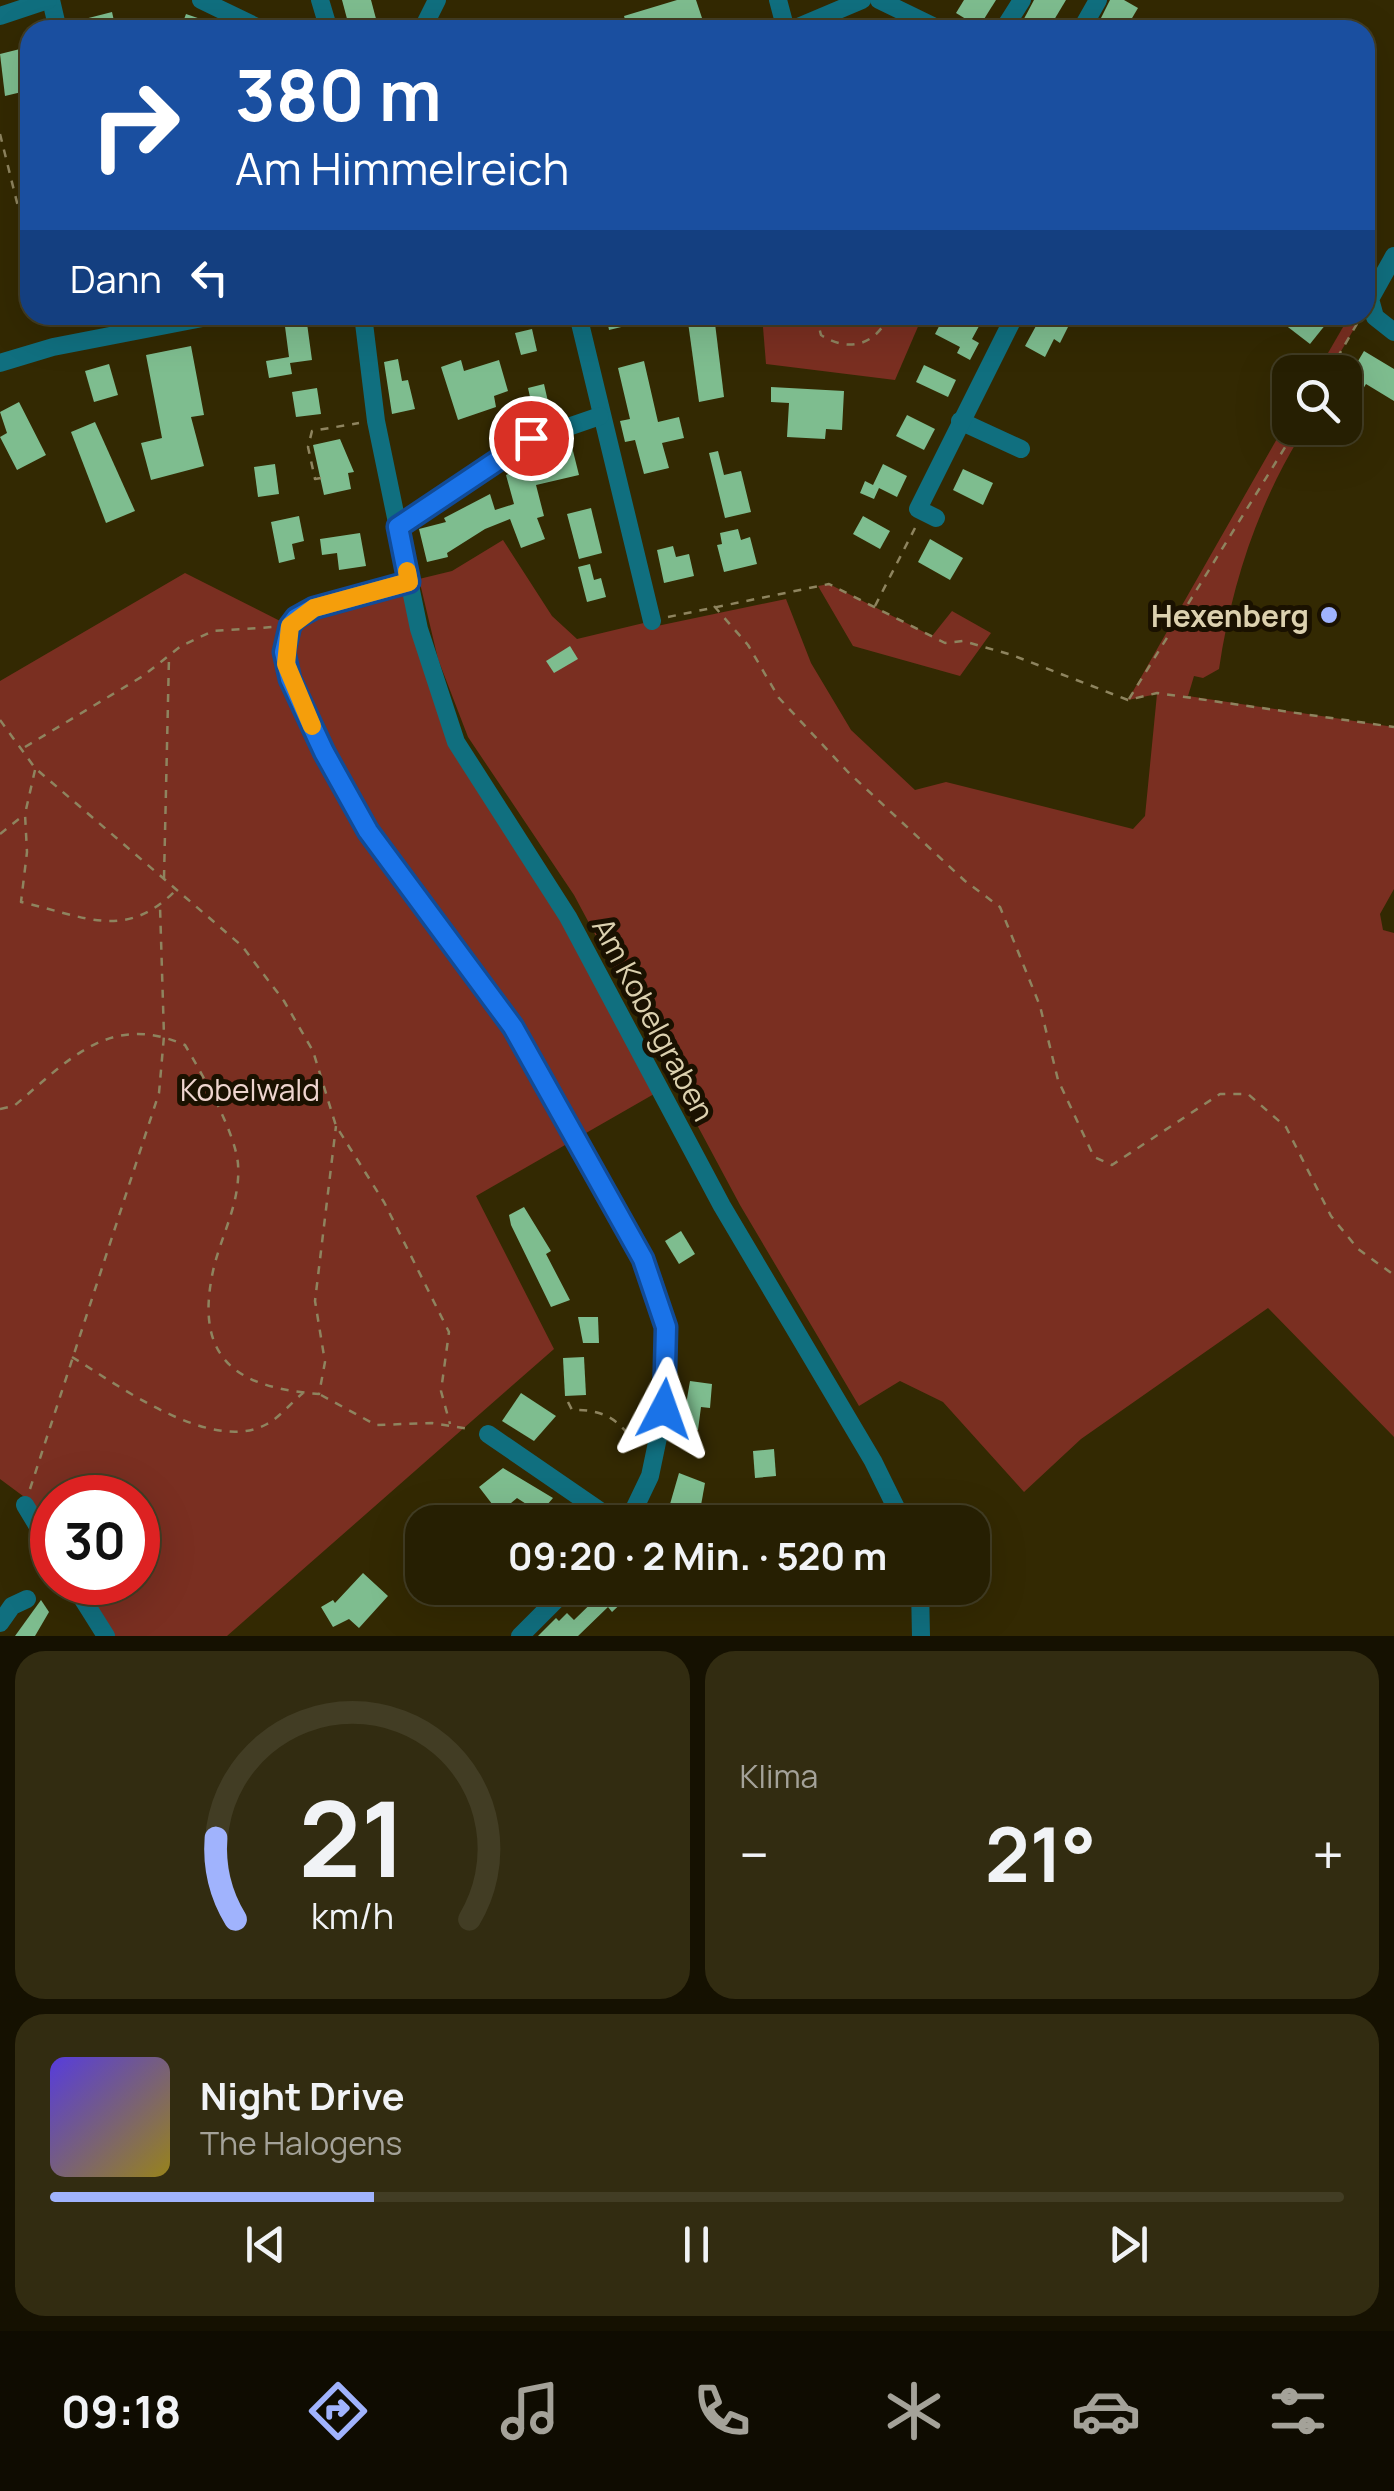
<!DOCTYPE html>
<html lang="de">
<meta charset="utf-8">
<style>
:root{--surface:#261f02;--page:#322c11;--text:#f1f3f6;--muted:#a4a299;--line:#423d24;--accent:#a0b3fd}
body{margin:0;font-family:Manrope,sans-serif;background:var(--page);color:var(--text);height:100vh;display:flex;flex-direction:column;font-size:38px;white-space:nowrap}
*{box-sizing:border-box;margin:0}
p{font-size:32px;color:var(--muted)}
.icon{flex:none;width:55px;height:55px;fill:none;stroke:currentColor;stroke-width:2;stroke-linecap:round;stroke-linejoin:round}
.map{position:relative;height:1636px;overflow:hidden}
.details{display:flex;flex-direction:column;gap:15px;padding:15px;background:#151101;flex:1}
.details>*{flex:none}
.guide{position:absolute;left:20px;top:20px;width:1355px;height:305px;border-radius:30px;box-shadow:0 10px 40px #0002,0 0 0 2px var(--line);background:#1a4fa0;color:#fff;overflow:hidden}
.fabs{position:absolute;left:1272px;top:355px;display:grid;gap:20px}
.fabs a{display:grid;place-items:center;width:90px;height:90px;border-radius:20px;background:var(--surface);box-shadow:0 10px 40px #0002,0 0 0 2px var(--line);font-size:50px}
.speed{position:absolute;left:30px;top:1475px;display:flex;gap:20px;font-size:50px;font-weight:700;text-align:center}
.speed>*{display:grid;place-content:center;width:130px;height:130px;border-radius:50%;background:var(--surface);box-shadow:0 10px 40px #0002,0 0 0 2px var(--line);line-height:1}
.speed .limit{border:15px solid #d22;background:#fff;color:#111}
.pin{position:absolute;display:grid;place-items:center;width:85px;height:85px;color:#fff;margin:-42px;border:5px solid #fff;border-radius:50%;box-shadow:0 2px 10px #0007}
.me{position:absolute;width:110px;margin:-55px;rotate:4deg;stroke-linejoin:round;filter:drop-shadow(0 0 8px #0008)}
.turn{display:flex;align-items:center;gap:35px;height:210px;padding:0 50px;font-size:45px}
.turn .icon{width:130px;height:130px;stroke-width:2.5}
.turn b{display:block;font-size:70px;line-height:85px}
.then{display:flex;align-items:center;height:95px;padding:0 50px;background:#0003;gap:20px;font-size:38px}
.big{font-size:75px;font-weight:700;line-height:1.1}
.details .card{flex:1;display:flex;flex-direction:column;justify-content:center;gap:15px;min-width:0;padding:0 35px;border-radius:30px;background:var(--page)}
.details .dial{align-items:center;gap:0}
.dial svg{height:260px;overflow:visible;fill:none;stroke:var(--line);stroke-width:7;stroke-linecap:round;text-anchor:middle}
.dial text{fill:var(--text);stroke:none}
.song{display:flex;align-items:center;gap:30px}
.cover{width:120px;height:120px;border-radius:15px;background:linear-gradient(135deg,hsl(250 70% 55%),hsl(50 70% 35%))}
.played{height:10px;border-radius:5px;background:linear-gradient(90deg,var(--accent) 25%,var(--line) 25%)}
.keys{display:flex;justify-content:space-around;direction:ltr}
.heat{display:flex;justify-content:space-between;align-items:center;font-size:55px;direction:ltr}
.details .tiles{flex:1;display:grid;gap:15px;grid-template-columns:1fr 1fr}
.card:last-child{grid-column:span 2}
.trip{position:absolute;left:405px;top:1505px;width:585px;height:100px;border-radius:30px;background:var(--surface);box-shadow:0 10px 40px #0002,0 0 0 2px var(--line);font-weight:700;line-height:100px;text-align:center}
.dock{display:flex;height:160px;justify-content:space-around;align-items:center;background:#0f0c01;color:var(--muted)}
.dock .icon{width:70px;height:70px}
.dock .selected{color:var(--accent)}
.dock b{font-size:45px;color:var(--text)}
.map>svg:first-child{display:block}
</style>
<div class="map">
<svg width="1394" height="1636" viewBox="0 0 1394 1636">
<rect width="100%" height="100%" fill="#332902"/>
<g fill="#7a2f21">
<polygon points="762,315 923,315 895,380 766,364"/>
<polygon points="1350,315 1362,315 1329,372 1317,372"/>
<path d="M1290 416V428H1296L1293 435 1299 438C1256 509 1231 588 1219 669L1203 678 1194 676 1188 696 1394 727V889L1380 914 1383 930 1394 933V1437L1268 1308 1081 1439 1024 1492 943 1402 900 1381 859 1406 740 1205 574 895 468 737 438 659 419 579 452 571 503 540 552 616 577 639 652 621 657 626 786 599 811 663 851 730 915 790 946 782 1133 829 1145 816 1157 694 1128 700Z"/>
<polygon points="185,573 290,626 409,581 442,707 661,1090 476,1196 554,1349 227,1636 114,1636 79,1583 138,1582 138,1498 52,1498 52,1540 27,1499 0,1479 0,681"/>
<polygon points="829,584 932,636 952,611 991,633 960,676 853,646 818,586"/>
</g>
<g fill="#7ebd8f">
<polygon points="342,0 371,0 379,30 350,30"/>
<polygon points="677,0 696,0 706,30 628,30 624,16"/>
<polygon points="964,0 996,0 979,27 956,13"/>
<polygon points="1034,0 1066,0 1048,30 1018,30"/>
<polygon points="1110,0 1124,0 1138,8 1125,30 1095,30"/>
<polygon points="112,12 116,30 70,30 69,23"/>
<polygon points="186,14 227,28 227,30 180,30"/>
<polygon points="24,48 30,90 5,96 0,54"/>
<polygon points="606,315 649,315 650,320 609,330"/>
<polygon points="687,315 714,315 724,397 699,402"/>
<polygon points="945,315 985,315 972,339 979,343 970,360 957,353 960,347 935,334"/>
<polygon points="1042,315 1074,315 1060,343 1054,339 1045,357 1025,346"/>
<polygon points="1290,315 1315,315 1326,324 1310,344 1284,324"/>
<polygon points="306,316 312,360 290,363 292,374 269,378 266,361 289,357 284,319"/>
<polygon points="532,329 537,351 521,355 515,333"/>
<polygon points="191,346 204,415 191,417 204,466 151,480 141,443 162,438 146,355"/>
<polygon points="1364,351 1394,369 1394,401 1366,384 1357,399 1345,392 1345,383"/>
<polygon points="398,359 402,381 408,380 415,409 392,414 384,362"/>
<polygon points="461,360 464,371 499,360 508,391 494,396 496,407 458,420 441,367"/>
<polygon points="644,361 658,422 679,417 684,438 662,443 669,468 644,474 635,440 625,442 620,421 630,419 618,368"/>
<polygon points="109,364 118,395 94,402 85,371"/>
<polygon points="924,365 956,380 948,397 916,382"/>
<polygon points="544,384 549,406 533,410 528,388"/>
<polygon points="771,387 844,391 842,430 826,429 825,439 787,437 789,403 771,402"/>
<polygon points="317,388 321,414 296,417 292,392"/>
<polygon points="19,402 46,455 17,470 0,437 7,433 0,412"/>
<polygon points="907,415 935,429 924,450 896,436"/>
<polygon points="95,422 135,511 106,523 71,432"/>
<polygon points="340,439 354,472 348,473 351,489 324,495 313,445"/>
<polygon points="572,447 579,475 536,485 544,516 537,518 545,539 521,548 510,519 485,529 447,553 448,557 427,562 419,529 446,522 444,518 490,494 495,510 514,504 506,475 513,472 511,466 548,457 547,451"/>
<polygon points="718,451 724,475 741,471 751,512 725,518 709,453"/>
<polygon points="275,464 279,494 258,497 254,467"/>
<polygon points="883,464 907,476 897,497 879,488 874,499 860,493 865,481 873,485"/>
<polygon points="963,469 993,483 983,505 953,490"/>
<polygon points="591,508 602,553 579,559 567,514"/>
<polygon points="299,516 304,541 292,544 295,559 279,563 271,522"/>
<polygon points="863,516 890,531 880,549 853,534"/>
<polygon points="738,529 741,540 750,537 757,564 724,572 717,545 722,544 720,533"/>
<polygon points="360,533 366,566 339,570 337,553 322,555 320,539"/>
<polygon points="930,539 963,558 950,580 918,562"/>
<polygon points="673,546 676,557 689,554 694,576 664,583 657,550"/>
<polygon points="590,564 594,580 601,578 606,597 587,602 578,567"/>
<polygon points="570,646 578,659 554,673 546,661"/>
<polygon points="524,1207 551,1251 546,1254 570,1300 551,1307 511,1225 509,1215"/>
<polygon points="681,1231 695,1254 679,1264 665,1241"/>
<polygon points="578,1317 598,1317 599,1343 583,1343"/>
<polygon points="584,1357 586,1395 565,1396 563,1358"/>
<polygon points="690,1381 712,1384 710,1408 701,1407 698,1430 682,1428"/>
<polygon points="521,1393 556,1416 534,1441 502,1421"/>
<polygon points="774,1449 776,1476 755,1478 753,1451"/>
<polygon points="503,1468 553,1498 540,1513 517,1498 499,1513 479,1487"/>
<polygon points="679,1473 705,1483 698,1522 680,1522 668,1511"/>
<polygon points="363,1573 388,1596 359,1628 349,1619 333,1627 321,1607 333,1600 335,1603"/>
<polygon points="607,1588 620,1588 628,1597 612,1612 608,1607 578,1636 538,1636 556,1618 559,1621 567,1613 574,1620"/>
<polygon points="41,1600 49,1612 35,1636 15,1636"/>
</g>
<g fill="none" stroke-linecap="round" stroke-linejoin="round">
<g stroke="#8e845f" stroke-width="2.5" stroke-dasharray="8 8" stroke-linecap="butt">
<polyline points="0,134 30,255"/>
<polyline points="45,315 48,328"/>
<path d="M816 315 821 335C849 353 876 345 889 315"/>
<polyline points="1329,372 1358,322"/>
<polyline points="321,478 315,479 308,447 312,431 359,423"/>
<polyline points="714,606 748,645 779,698 848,772 965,881 1000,907 1040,1006 1058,1080 1094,1157 1112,1165 1220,1094 1248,1094 1286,1127 1331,1216 1358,1249 1394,1275"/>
<polyline points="875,606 915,528"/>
<polyline points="668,617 829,584 945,643 963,641 1012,655 1128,700 1157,693 1394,727"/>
<polyline points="1129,699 1297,428"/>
<polyline points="0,720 35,768 242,946 284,1001 313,1051 336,1126 384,1202 449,1332 441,1391 450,1424"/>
<polyline points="25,747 143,676 181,646 213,631 273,627"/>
<path d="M35 770 25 814 27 852 21 902C84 916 125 942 176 890"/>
<polyline points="0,834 24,815"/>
<polyline points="164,878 169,657"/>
<path d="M0 1109 14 1106C69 1060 109 1012 185 1045 202 1074 235 1131 238 1164 241 1205 219 1238 212 1276 195 1363 242 1388 319 1394L325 1362 315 1301 336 1126"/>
<path d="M72 1357C118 1385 212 1455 267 1424 280 1417 292 1402 303 1393"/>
<polyline points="321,1395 376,1425 432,1423 469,1429"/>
<path d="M568 1402 572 1410C607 1409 621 1422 638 1448"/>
<polyline points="30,1489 159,1093 164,1036 160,906"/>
</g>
<g stroke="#106f7f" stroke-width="18">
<polyline points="51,0 58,30"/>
<polyline points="201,0 263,30"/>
<polyline points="320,0 329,30"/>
<polyline points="778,0 786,30"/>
<polyline points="879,0 941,30"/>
<polyline points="0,16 48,0"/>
<polyline points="422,30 437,0"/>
<polyline points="791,30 862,0"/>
<polyline points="1003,30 1022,0"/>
<polyline points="1081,30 1098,0"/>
<polyline points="1394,256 1370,299 1375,317 1394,332"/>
<polyline points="363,315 376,421 419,629 456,742 568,917 722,1206 873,1461 903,1522"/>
<polyline points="578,315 652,621"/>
<polyline points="0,363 53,347 218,315"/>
<polyline points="960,421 1021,449"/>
<polyline points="936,518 918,509 1015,315"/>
<polyline points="398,527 513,446 600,416"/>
<polyline points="409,581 314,608 290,626 285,651 290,679 348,796 391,867 494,1000 534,1060 654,1282 667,1327 664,1409 650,1476 628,1522"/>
<polyline points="488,1434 616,1522"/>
<polyline points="25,1505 52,1550"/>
<polyline points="72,1582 106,1636"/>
<polyline points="920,1588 921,1636"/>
<polyline points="0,1623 12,1606 27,1599"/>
<polyline points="520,1636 568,1588"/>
</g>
</g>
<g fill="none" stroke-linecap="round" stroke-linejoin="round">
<defs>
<polyline id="route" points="531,438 398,527 409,582 314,608 296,618 290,626 284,652 290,679 324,752 368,831 513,1027 643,1259 666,1327 664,1409"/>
</defs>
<use href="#route" stroke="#114b97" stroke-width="25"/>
<use href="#route" stroke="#1a73e8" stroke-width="18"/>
<polyline stroke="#f59e0b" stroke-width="18" points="312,726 286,664 290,626 314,608 409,582 407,571"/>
</g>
<circle fill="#a0b3fd" stroke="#1a1100" stroke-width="4" cx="1329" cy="615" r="10"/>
<g text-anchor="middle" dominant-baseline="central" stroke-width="10" stroke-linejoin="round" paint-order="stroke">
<g font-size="30" font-weight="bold" fill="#dcd1af" stroke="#1a1100" text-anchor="end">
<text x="1309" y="615">Hexenberg</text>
</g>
<g font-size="30" fill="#dcd1af" stroke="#1a1100">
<text transform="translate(654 1019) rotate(62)">Am Kobelgraben</text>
</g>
<g font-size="30" fill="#efd5cf" stroke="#1a1100">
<text x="250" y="1089">Kobelwald</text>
</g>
</g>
</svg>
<div class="fabs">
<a><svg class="icon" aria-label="search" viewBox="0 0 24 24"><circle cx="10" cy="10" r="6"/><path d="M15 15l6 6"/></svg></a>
</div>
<div class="speed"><div class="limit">30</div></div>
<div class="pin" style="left:531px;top:438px;background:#d93025"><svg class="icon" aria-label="arrive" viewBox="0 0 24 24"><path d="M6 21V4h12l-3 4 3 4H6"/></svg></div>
<svg class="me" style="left:664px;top:1409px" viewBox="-20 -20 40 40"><path d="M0-17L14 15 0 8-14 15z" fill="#1a73e8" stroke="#fff" stroke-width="4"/></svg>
<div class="trip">09:20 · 2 Min. · 520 m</div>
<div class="guide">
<div class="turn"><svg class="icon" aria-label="right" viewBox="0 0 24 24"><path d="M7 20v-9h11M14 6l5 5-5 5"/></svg><div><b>380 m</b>Am Himmelreich</div></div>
<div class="then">Dann<svg class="icon" aria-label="left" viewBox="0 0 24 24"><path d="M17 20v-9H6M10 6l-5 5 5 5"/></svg></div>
</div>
</div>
<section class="details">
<div class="tiles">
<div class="card dial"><svg viewBox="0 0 100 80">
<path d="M14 69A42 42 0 1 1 86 69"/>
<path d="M14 69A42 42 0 0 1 8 44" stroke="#a0b3fd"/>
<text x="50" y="56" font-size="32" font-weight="700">21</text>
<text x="50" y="72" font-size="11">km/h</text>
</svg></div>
<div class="card"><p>Klima</p>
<div class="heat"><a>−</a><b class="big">21°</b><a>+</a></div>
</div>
<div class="card">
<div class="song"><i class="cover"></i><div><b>Night Drive</b><p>The Halogens</p></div></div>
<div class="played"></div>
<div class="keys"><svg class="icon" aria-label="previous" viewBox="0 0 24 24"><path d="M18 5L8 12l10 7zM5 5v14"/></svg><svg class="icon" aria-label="pause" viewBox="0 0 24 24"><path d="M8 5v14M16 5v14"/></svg><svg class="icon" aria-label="next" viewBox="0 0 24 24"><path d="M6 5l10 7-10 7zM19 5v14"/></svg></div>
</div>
</div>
</section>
<nav class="dock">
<b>09:18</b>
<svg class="icon selected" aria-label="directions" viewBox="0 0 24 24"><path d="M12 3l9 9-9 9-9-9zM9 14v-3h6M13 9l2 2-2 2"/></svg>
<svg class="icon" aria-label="music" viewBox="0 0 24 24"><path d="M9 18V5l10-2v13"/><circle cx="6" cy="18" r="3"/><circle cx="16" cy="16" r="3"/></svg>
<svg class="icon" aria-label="phone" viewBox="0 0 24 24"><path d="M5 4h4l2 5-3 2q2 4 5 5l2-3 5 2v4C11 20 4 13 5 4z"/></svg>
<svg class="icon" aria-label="climate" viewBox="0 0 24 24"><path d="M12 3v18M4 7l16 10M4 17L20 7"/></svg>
<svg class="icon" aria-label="car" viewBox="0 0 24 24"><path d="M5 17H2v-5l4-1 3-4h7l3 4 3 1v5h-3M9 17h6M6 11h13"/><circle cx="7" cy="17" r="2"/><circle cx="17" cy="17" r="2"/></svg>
<svg class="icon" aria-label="filters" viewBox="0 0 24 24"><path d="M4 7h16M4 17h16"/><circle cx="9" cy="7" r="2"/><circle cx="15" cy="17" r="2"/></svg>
</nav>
